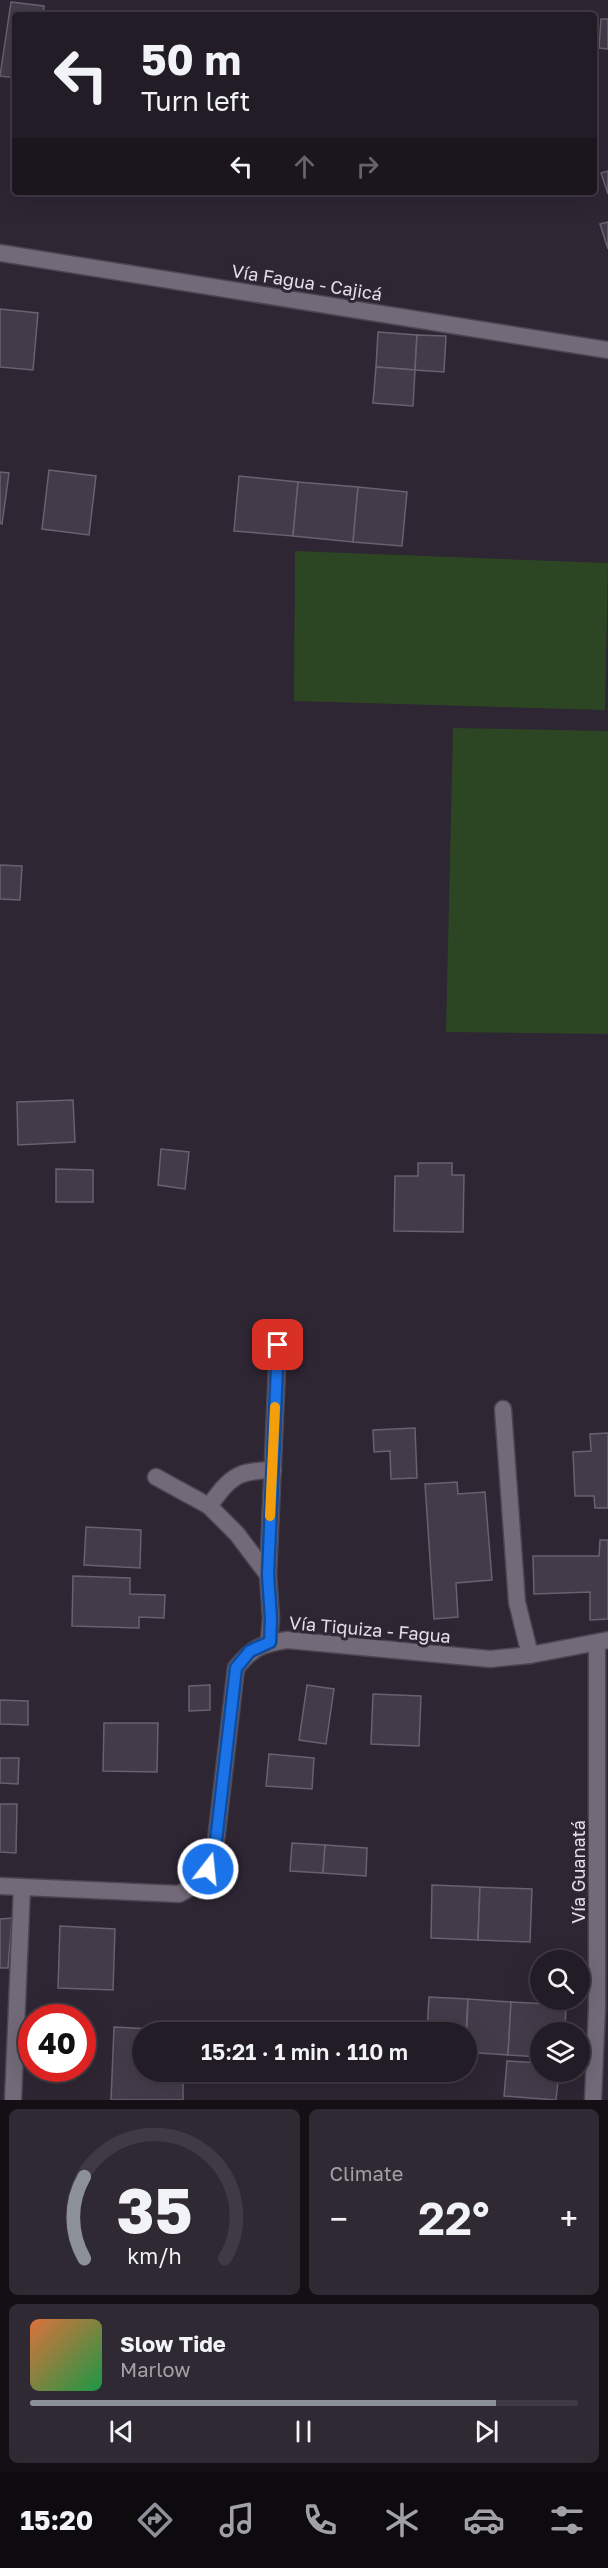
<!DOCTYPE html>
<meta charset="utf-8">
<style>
:root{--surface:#221c26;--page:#2e2932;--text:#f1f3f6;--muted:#a2a1a7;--line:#3f3a43;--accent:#8c9099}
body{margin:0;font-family:"Golos Text",sans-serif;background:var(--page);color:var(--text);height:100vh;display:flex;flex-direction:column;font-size:22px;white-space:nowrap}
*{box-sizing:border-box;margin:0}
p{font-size:20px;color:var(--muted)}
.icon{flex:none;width:33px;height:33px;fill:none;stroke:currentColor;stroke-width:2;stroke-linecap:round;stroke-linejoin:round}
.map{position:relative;height:2100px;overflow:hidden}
.sheet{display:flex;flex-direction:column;gap:9px;padding:9px;background:#130f15;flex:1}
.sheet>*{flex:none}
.top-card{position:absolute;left:12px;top:12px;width:585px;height:183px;border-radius:6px;box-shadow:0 6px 24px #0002,0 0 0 2px var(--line);background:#221c26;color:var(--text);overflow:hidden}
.buttons{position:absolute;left:530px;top:1950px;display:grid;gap:12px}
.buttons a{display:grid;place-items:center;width:60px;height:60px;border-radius:50%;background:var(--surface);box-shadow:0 6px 24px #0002,0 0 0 2px var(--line);font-size:30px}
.speed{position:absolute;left:18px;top:2004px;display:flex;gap:12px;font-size:30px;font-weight:700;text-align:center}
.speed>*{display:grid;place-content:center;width:78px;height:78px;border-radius:50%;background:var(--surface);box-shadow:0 6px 24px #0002,0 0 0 2px var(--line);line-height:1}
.speed .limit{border:9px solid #d22;background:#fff;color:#111}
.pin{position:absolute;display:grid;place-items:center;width:51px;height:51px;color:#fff;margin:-26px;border-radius:12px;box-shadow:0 3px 9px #0006}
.me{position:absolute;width:66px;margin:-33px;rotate:16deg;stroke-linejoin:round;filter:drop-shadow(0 0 4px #0008)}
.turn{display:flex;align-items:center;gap:21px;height:126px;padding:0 30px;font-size:27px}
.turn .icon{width:78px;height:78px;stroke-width:2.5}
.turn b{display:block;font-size:42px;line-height:51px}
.lanes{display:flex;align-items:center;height:57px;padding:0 30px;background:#0003;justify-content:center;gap:30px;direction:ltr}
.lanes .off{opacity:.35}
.big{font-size:45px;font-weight:600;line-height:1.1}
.sheet .card{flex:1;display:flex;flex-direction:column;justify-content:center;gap:9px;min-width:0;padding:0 21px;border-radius:9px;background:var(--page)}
.sheet .dial{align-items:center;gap:0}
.dial svg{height:156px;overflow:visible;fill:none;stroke:var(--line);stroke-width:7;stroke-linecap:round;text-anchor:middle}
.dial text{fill:var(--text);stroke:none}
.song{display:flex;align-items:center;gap:18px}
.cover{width:72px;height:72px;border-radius:9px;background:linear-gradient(135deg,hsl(20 70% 55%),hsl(140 70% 35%))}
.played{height:6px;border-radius:3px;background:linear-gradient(90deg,var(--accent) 85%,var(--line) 85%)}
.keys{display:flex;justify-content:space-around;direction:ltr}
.heat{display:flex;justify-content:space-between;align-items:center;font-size:33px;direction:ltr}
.sheet .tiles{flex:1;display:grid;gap:9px;grid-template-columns:1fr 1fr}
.card:last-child{grid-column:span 2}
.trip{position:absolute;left:132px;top:2022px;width:345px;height:60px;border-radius:30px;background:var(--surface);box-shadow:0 6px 24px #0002,0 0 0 2px var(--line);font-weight:600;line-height:60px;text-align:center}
.dock{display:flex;height:96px;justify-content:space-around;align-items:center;background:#0e0b0f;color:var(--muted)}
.dock .icon{width:42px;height:42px}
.dock .active{color:var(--accent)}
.dock b{font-size:27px;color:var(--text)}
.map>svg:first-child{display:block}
</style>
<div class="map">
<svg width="608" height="2100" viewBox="0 0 608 2100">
<rect width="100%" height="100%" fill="#2e2633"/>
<g fill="#2c4523">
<polygon points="295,551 608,563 605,710 294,701"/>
<polygon points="453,728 608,731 608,1034 446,1032"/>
</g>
<g fill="#433b49" stroke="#6a6070" stroke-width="1.5">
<polygon points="11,2 44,6 43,15 15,15 15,78 0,76"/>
<polygon points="601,19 608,19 608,49 599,48"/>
<polygon points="608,171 608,194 601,173"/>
<polygon points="608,222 608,249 600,224"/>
<polygon points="0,309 38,313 33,370 0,367"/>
<polygon points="378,332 417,335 415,370 376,367"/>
<polygon points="417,335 446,336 444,372 415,370"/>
<polygon points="376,367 415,370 413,406 373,403"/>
<polygon points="49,470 96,476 89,535 42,529"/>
<polygon points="0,472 9,473 2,524 0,523"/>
<polygon points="239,476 298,482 293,536 234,531"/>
<polygon points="298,482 358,487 353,542 293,536"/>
<polygon points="358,487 407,492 402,546 353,542"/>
<polygon points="0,865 22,866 20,900 0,899"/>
<polygon points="73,1100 75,1142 18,1145 17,1102"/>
<polygon points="161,1149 189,1152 185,1189 158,1185"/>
<polygon points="418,1163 452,1163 452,1175 464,1175 463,1232 394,1231 395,1176 418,1176"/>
<polygon points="56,1169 93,1170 93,1202 56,1202"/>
<polygon points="415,1428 417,1478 391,1479 390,1451 374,1452 373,1430"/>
<polygon points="608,1433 608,1508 595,1508 594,1496 575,1496 573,1452 591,1451 590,1434"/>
<polygon points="457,1482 458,1494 485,1492 492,1580 456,1583 458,1617 434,1619 425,1484"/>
<polygon points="86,1527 141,1530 140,1568 84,1565"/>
<polygon points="600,1540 608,1540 608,1619 590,1620 590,1592 534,1594 533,1556 599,1556"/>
<polygon points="73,1576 130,1578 130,1594 165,1595 164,1618 139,1617 139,1628 72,1626"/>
<polygon points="210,1685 210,1710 189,1711 189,1686"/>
<polygon points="307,1685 334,1689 326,1744 299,1740"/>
<polygon points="373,1694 421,1696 419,1746 371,1744"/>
<polygon points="0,1700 28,1701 28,1725 0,1724"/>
<polygon points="104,1723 158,1723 157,1772 103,1771"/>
<polygon points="269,1754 314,1758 312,1789 266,1786"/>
<polygon points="0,1758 19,1758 18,1784 0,1783"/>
<polygon points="0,1804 17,1804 16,1853 0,1852"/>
<polygon points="292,1843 325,1845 323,1873 290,1871"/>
<polygon points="325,1845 367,1848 366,1876 323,1873"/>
<polygon points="432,1885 480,1887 478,1940 431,1938"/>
<polygon points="480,1887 532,1889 530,1942 478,1940"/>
<polygon points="12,1918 8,1968 0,1968 0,1919"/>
<polygon points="60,1926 115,1929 113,1990 58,1988"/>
<polygon points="429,1997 468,1999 466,2032 427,2032"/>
<polygon points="468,1999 511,2002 508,2055 466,2052"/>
<polygon points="511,2002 566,2005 565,2032 540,2032 540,2057 508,2055"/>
<polygon points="114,2027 152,2029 152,2032 142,2032 142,2072 151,2072 150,2074 183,2076 183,2100 111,2100"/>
<polygon points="507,2061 540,2063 540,2072 559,2072 556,2100 504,2096"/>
</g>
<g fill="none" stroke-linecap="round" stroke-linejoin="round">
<defs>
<g id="service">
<polyline points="503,1409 517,1602 530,1655"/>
<polyline points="156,1477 209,1506 237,1534 268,1575 271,1618 269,1642"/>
<path d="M209 1506C231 1477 235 1471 273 1470"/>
<polyline points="268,1575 278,1345"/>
</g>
<g id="minor">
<polyline points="13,2100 22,1887"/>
<polyline points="593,2100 597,2007 597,1643"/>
</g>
<g id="tertiary">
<polyline points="0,253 608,350"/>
<path d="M0 1886 179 1894 202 1881 214 1858 236 1668C252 1648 261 1644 287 1640L490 1659 530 1655 608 1640"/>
</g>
</defs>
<use href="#service" stroke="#4c444f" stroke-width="19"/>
<use href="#minor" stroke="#4c444f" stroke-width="19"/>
<use href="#tertiary" stroke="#4c444f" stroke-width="19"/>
<use href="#service" stroke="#726979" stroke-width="16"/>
<use href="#minor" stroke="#726979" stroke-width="16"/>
<use href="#tertiary" stroke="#726979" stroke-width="16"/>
</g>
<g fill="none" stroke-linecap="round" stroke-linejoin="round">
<defs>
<polyline id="route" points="208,1869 214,1858 236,1668 250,1651 270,1642 271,1618 268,1575 278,1345"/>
</defs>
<use href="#route" stroke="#114b97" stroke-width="15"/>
<use href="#route" stroke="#1a73e8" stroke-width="10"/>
<polyline stroke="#f59e0b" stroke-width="10" points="270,1516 275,1407"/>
</g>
<g text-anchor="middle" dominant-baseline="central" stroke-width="6" stroke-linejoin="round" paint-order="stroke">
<g font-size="18" fill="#e4dee7" stroke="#2e2633">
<text transform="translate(307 282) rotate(9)">Vía Fagua - Cajicá</text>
<text transform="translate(370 1629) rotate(5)">Vía Tiquiza - Fagua</text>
<text transform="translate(578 1872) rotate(-90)">Vía Guanatá</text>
</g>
</g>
</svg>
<div class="buttons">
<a><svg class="icon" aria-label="search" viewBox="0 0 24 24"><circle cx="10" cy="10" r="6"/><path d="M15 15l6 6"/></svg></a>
<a><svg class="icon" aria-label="layers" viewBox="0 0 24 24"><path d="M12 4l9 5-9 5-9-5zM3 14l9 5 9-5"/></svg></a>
</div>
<div class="speed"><div class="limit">40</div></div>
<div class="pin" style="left:278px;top:1345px;background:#d93025"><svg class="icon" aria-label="arrive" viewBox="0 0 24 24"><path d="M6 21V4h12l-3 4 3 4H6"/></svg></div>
<svg class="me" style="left:208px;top:1869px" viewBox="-20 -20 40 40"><circle r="17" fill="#1a73e8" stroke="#fff" stroke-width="3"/><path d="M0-11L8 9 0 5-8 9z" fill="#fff"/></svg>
<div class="trip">15:21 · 1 min · 110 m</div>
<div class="top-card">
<div class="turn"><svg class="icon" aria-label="left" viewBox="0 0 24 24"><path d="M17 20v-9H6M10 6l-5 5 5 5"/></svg><div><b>50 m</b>Turn left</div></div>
<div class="lanes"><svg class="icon" aria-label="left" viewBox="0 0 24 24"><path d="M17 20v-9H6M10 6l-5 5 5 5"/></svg><svg class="icon off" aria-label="ahead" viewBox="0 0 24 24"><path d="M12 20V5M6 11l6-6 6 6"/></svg><svg class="icon off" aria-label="right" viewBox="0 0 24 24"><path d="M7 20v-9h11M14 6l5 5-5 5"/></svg></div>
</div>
</div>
<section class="sheet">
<div class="tiles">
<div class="card dial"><svg viewBox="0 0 100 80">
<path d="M14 69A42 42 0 1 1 86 69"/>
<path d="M14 69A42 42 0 0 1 14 27" stroke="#8c9099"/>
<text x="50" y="56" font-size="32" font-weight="700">35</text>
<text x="50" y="72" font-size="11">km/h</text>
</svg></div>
<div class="card"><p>Climate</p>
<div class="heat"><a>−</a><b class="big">22°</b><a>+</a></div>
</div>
<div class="card">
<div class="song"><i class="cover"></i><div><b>Slow Tide</b><p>Marlow</p></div></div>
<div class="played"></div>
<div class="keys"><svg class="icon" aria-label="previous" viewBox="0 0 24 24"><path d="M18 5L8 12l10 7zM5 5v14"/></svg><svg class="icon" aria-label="pause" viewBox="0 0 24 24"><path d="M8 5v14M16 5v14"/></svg><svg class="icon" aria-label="next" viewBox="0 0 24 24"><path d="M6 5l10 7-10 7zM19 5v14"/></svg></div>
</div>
</div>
</section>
<nav class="dock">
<b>15:20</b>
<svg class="icon active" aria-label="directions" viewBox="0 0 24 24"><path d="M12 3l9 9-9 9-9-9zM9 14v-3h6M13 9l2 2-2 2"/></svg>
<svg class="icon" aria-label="music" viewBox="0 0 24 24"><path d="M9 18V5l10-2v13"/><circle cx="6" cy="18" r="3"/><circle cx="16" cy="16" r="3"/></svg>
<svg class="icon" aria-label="phone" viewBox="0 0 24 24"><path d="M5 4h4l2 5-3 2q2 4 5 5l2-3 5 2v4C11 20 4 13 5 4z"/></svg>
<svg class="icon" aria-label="climate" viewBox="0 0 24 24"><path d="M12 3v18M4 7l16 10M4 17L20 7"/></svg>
<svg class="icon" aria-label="car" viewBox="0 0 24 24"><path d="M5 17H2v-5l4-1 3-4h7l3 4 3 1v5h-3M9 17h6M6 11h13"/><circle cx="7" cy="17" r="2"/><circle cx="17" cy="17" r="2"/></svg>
<svg class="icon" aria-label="filters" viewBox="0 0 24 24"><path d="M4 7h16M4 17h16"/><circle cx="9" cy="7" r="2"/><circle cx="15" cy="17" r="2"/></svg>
</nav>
